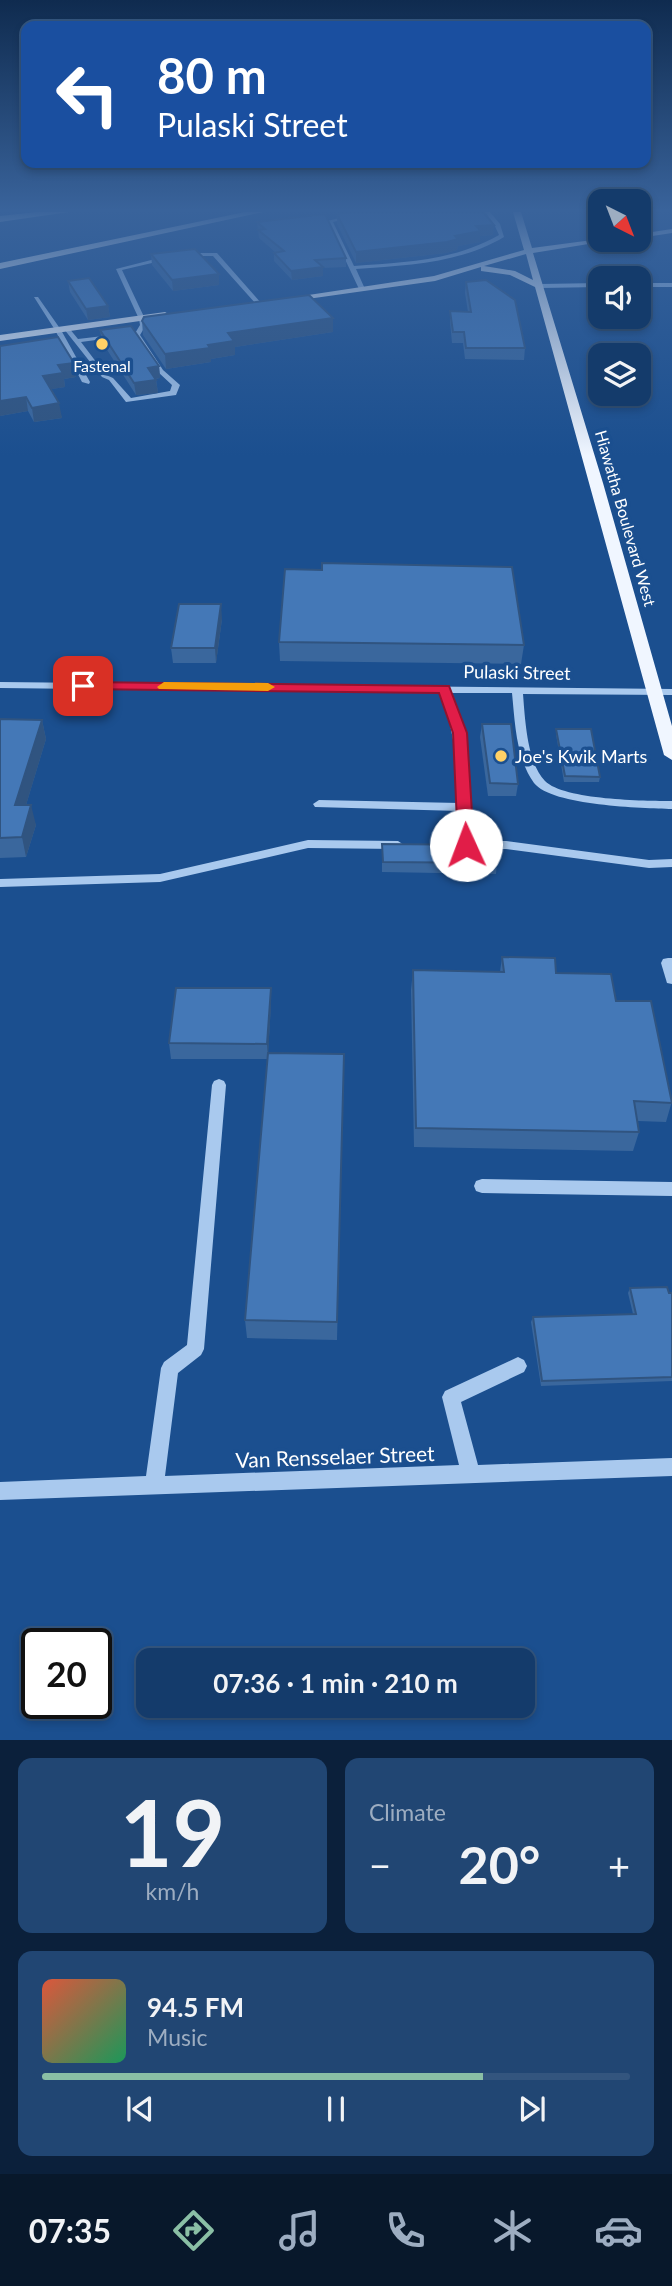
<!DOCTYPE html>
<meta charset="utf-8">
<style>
:root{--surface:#143b6b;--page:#214673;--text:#f1f3f6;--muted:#9dadc1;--line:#33557e;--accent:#8abfa5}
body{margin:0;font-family:Lato,sans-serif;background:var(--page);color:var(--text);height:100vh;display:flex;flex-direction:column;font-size:26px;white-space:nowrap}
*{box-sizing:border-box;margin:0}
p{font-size:23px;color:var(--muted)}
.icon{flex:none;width:38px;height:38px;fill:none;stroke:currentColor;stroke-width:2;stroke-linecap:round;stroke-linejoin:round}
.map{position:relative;height:1740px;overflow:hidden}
.side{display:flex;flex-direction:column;gap:18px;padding:18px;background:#0b203b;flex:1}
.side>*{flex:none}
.top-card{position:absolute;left:21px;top:21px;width:630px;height:147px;border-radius:14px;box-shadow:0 4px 10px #0003,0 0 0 2px var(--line);background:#1a4fa0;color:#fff;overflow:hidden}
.needle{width:46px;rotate:138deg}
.controls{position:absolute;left:588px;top:189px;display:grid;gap:14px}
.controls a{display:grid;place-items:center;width:63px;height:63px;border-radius:14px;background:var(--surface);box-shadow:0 4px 10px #0003,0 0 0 2px var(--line);font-size:35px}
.speed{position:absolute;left:21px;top:1628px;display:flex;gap:14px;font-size:35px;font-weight:700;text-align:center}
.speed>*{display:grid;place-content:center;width:91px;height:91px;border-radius:50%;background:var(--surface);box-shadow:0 4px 10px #0003,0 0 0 2px var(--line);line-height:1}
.speed .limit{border:4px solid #111;border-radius:10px;background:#fff;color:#111}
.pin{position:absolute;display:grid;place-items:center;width:60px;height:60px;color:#fff;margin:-30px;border-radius:14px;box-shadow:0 4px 10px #0006}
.me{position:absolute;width:77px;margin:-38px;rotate:358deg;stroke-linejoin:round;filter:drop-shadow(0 0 5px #0008)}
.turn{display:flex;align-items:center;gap:24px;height:147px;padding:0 21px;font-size:32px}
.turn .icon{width:91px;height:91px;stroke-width:2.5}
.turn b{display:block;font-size:49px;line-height:60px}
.big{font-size:52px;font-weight:700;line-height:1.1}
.side .widget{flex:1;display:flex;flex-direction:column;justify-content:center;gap:10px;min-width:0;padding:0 24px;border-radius:14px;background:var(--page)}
.side .dial{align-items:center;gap:0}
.dial b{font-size:91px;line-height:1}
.song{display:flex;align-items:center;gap:21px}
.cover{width:84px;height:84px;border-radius:10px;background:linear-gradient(135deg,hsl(10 70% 55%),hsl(150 70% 35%))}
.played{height:7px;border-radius:4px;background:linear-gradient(90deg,var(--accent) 75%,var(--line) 75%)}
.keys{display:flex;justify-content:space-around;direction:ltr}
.heat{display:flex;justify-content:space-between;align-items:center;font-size:38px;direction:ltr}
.side .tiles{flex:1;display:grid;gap:18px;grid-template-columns:1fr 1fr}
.widget:last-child{grid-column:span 2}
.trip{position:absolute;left:136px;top:1648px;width:399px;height:70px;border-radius:14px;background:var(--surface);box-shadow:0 4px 10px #0003,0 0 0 2px var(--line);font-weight:700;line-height:70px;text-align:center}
.dock{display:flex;height:112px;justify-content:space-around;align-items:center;background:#08182b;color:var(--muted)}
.dock .icon{width:49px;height:49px}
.dock .selected{color:var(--accent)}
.dock b{font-size:32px;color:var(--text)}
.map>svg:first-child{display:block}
</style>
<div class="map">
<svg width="672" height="1740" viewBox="0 0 672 1740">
<rect width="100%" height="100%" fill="#1b4f8f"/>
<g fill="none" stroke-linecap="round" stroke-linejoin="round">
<g fill="#a9c9ee" fill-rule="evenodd">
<path d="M485 212H490L500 224 504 237C458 264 408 265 356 269L365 289 362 291 359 289 327 221 352 215 355 217 333 222 354 266C405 262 454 261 499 235L494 224Z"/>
<polygon points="185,253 217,253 261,303 256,304 213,256 183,256"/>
<polygon points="167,256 169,259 122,270 145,319 146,325 140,335 163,370 180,385 176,395 126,402 109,380 102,377 64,329 69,328 78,339 120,334 120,336 118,337 81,342 106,375 113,378 131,398 170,391 172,385 158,372 134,335 140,325 139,319 116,269"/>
<polygon points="600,283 600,287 540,288 537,286 540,284"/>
<rect x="639" y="283" width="33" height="4"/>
<polygon points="34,297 38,297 61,330 90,382 89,384 82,382 55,330"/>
<path d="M0 682 672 689V695L523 694C525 718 527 763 545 781 564 800 645 801 672 801V809C643 808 552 806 534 783 516 758 515 723 512 693H451C469 741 471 790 472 841H506L649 860 672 859V867L649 868 506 849H466L460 845V811L315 807 313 804 319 800 459 803C458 765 454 729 440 693L0 688Z"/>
<polygon points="308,840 398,841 404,845 398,849 308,848 160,882 0,887 0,879 160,874"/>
<polygon points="668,958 672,958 672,984 667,983 661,963 663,959"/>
<polygon points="219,1079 224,1081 226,1085 204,1349 201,1355 178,1373 165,1476 459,1465 442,1397 445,1391 518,1357 524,1360 527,1366 524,1372 461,1402 478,1465 672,1458 672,1476 0,1500 0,1482 146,1476 161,1368 164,1362 187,1345 212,1085 214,1081"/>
<polygon points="482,1179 672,1182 672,1196 482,1193 476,1191 474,1186 476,1181"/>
</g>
<g fill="#f0f6ff" fill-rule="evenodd">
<path d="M513 212H521L532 248 600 239 613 240 533 253 603 483 672 726V760L664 755 535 287 510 275 481 271V267L435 281 286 302 282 299 434 276 524 250ZM526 254 533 280 515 271 484 266Z"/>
<polygon points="672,229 672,233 639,238 639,234"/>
<polygon points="165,312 170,315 168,317 0,341 0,335"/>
</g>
<g fill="#fff" fill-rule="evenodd">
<polygon points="37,212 69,212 0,222 0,216"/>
<polygon points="245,212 263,212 0,269 0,263"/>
</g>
</g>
<g fill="#3a679d">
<polygon points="337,214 493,235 480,236 480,242 458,246 457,250 446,253 356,263 337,224"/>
<polygon points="257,222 346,258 346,267 323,268 323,276 292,280 274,261 274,253 275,252 259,238"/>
<polygon points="151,254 219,285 173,291 152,265"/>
<polygon points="68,281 108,306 110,317 88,320 70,292"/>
<polygon points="466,282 525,348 524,360 465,359 463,343 452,343 450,322 450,311 468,312 465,293"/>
<polygon points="142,321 333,332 235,347 235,355 211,359 211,362 166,369 143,335"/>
<polygon points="100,330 159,366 160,378 156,379 158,393 136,395 102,342"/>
<polygon points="0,346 74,363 76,377 64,379 65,387 51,389 62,418 34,422 28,411 0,416"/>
<polygon points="322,570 524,645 521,664 280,661 279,642"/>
<polygon points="222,619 216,663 173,663 171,648"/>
<polygon points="0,719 42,720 46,739 26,805 36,825 26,857 0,858"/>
<polygon points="482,724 518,784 516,796 488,796 480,737"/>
<polygon points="556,729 600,777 599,782 564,782 556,734"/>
<polygon points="382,844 497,863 496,874 382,872"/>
<polygon points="502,957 556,973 616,1001 672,1101 666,1122 638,1121 639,1132 633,1151 414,1147 411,990 413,970 500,972"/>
<polygon points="271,1004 268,1053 344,1054 337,1340 247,1338 245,1320 268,1059 171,1059 169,1043"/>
<polygon points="630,1288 672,1293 672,1381 541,1386 531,1322 533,1317 633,1314 628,1293"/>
</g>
<g fill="#305480">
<polygon points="494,225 493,235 480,236 480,242 458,246 457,250 446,253 356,263 356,252 455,236 476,226"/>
<polygon points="323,267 323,276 292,280 291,271"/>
<polygon points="219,274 219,285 173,291 172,280"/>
<polygon points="108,306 110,317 88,320 86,309"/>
<polygon points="333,318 333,332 235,347 235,355 211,359 211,362 166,369 165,354 208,345 228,333"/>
<polygon points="74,363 76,377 64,379 65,387 46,390 43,376 58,365"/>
<polygon points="159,366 160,378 149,380 148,368"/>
<polygon points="156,380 158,393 136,395 134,383"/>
<polygon points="26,397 28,411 0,416 0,401"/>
<polygon points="59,403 62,418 34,422 32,408"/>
<polygon points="221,604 222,619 216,663 215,648"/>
<polygon points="42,720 46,739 20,825 15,805"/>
<polygon points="31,805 36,825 26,857 22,837"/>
<polygon points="271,988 271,1004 268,1059 267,1044"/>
</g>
<g fill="#4478b7" stroke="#305480" stroke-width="2">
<polygon points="350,212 483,212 494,225 476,226 481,231 455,236 458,239 447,242 356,252 337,214"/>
<polygon points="325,214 346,258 315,260 323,267 291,271 274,253 284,251 258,230 265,229 257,222"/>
<polygon points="195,249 219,274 172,280 151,254"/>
<polygon points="89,278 108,306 86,309 68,281"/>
<polygon points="486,280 515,300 525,348 466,348 464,332 453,332 450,311 471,312 466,282"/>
<polygon points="309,295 333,318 228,333 234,341 208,345 210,348 165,354 142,321 144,317"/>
<polygon points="131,326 159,366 148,368 156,380 134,383 100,330"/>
<polygon points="58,337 74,363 58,365 63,373 43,376 59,403 32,408 26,397 0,401 0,346"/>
<polygon points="322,563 512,567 524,645 279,642 285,569 322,570"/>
<polygon points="179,604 221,604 215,648 171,648"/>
<polygon points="0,719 42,720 15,805 31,805 22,837 0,838"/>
<polygon points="482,724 511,724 518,784 490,783"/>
<polygon points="556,729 591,729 600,777 565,776"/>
<polygon points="382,844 495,845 497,863 383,862"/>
<polygon points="502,957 555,958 556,973 611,974 616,1001 651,1001 672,1103 634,1101 639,1132 416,1128 413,970 504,972"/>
<polygon points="176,988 271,988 267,1044 169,1043"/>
<polygon points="268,1053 344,1054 337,1322 245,1320"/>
<polygon points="667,1287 669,1293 672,1293 672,1377 542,1381 533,1317 636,1314 630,1288"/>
</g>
<linearGradient id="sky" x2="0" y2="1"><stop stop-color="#0f2b4f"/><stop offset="0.46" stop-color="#39639b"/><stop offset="1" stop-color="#39639b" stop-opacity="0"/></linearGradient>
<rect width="672" height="456" fill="url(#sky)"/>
<polygon fill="#e11d48" stroke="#92132f" stroke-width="2" points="83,682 449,686 467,733 474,845 466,850 458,845 453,733 439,693 79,689 79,683"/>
<polygon fill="#f59e0b" points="164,682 268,683 275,687 268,691 159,689 157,687"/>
<g fill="#ffd166" stroke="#1b4f8f" stroke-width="2.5">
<circle cx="102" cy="344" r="7"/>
<circle cx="501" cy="756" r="7"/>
</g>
<g text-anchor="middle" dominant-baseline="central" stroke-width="7" stroke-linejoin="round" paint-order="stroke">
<g font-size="16" fill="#fff" stroke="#1b4f8f">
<text x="102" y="365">Fastenal</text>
</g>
<g font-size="16" fill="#fff" stroke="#1b4f8f">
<text transform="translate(626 518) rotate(74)">Hiawatha Boulevard West</text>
</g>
<g font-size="18" fill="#fff" stroke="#1b4f8f">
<text transform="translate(517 672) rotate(1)">Pulaski Street</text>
</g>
<g font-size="18" fill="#fff" stroke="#1b4f8f" text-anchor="start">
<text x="515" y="756">Joe's Kwik Marts</text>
</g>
<g font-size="21" fill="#fff" stroke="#1b4f8f">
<text transform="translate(335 1456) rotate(-2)">Van Rensselaer Street</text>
</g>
</g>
</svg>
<div class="controls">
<a><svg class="needle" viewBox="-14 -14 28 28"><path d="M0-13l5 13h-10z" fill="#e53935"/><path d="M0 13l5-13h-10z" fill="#9dadc1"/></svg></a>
<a><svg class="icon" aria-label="sound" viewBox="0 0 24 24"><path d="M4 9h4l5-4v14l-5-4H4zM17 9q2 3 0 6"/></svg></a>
<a><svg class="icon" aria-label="layers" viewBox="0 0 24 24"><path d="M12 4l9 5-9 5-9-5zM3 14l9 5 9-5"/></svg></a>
</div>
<div class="speed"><div class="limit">20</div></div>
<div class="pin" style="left:83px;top:686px;background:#d93025"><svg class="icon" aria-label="arrive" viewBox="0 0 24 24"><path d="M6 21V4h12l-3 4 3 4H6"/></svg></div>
<svg class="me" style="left:466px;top:845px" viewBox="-20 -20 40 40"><circle r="19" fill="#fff"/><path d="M0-13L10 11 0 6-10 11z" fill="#e11d48"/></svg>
<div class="trip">07:36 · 1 min · 210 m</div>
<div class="top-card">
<div class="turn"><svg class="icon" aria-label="left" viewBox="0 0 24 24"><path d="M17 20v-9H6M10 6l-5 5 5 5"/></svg><div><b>80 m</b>Pulaski Street</div></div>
</div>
</div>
<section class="side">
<div class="tiles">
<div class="widget dial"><b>19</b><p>km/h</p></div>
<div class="widget"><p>Climate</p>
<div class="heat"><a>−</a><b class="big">20°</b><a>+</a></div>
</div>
<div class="widget">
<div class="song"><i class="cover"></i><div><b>94.5 FM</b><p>Music</p></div></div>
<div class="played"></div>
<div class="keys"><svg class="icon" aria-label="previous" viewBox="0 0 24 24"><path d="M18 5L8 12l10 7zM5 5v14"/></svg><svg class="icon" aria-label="pause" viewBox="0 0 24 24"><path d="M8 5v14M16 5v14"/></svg><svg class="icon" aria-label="next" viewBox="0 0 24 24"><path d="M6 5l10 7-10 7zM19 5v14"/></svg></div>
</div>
</div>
</section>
<nav class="dock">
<b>07:35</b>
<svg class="icon selected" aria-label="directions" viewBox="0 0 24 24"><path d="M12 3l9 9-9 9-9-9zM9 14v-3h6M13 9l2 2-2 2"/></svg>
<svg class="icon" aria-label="music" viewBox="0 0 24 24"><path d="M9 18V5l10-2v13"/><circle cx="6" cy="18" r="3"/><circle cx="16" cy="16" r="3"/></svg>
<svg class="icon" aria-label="phone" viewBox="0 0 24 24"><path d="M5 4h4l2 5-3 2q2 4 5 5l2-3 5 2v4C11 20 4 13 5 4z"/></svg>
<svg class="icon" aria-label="climate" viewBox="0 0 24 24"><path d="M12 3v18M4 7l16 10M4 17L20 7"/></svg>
<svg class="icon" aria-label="car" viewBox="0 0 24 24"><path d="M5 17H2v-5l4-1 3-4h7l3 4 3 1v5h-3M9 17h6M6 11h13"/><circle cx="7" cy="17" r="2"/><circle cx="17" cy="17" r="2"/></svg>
</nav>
